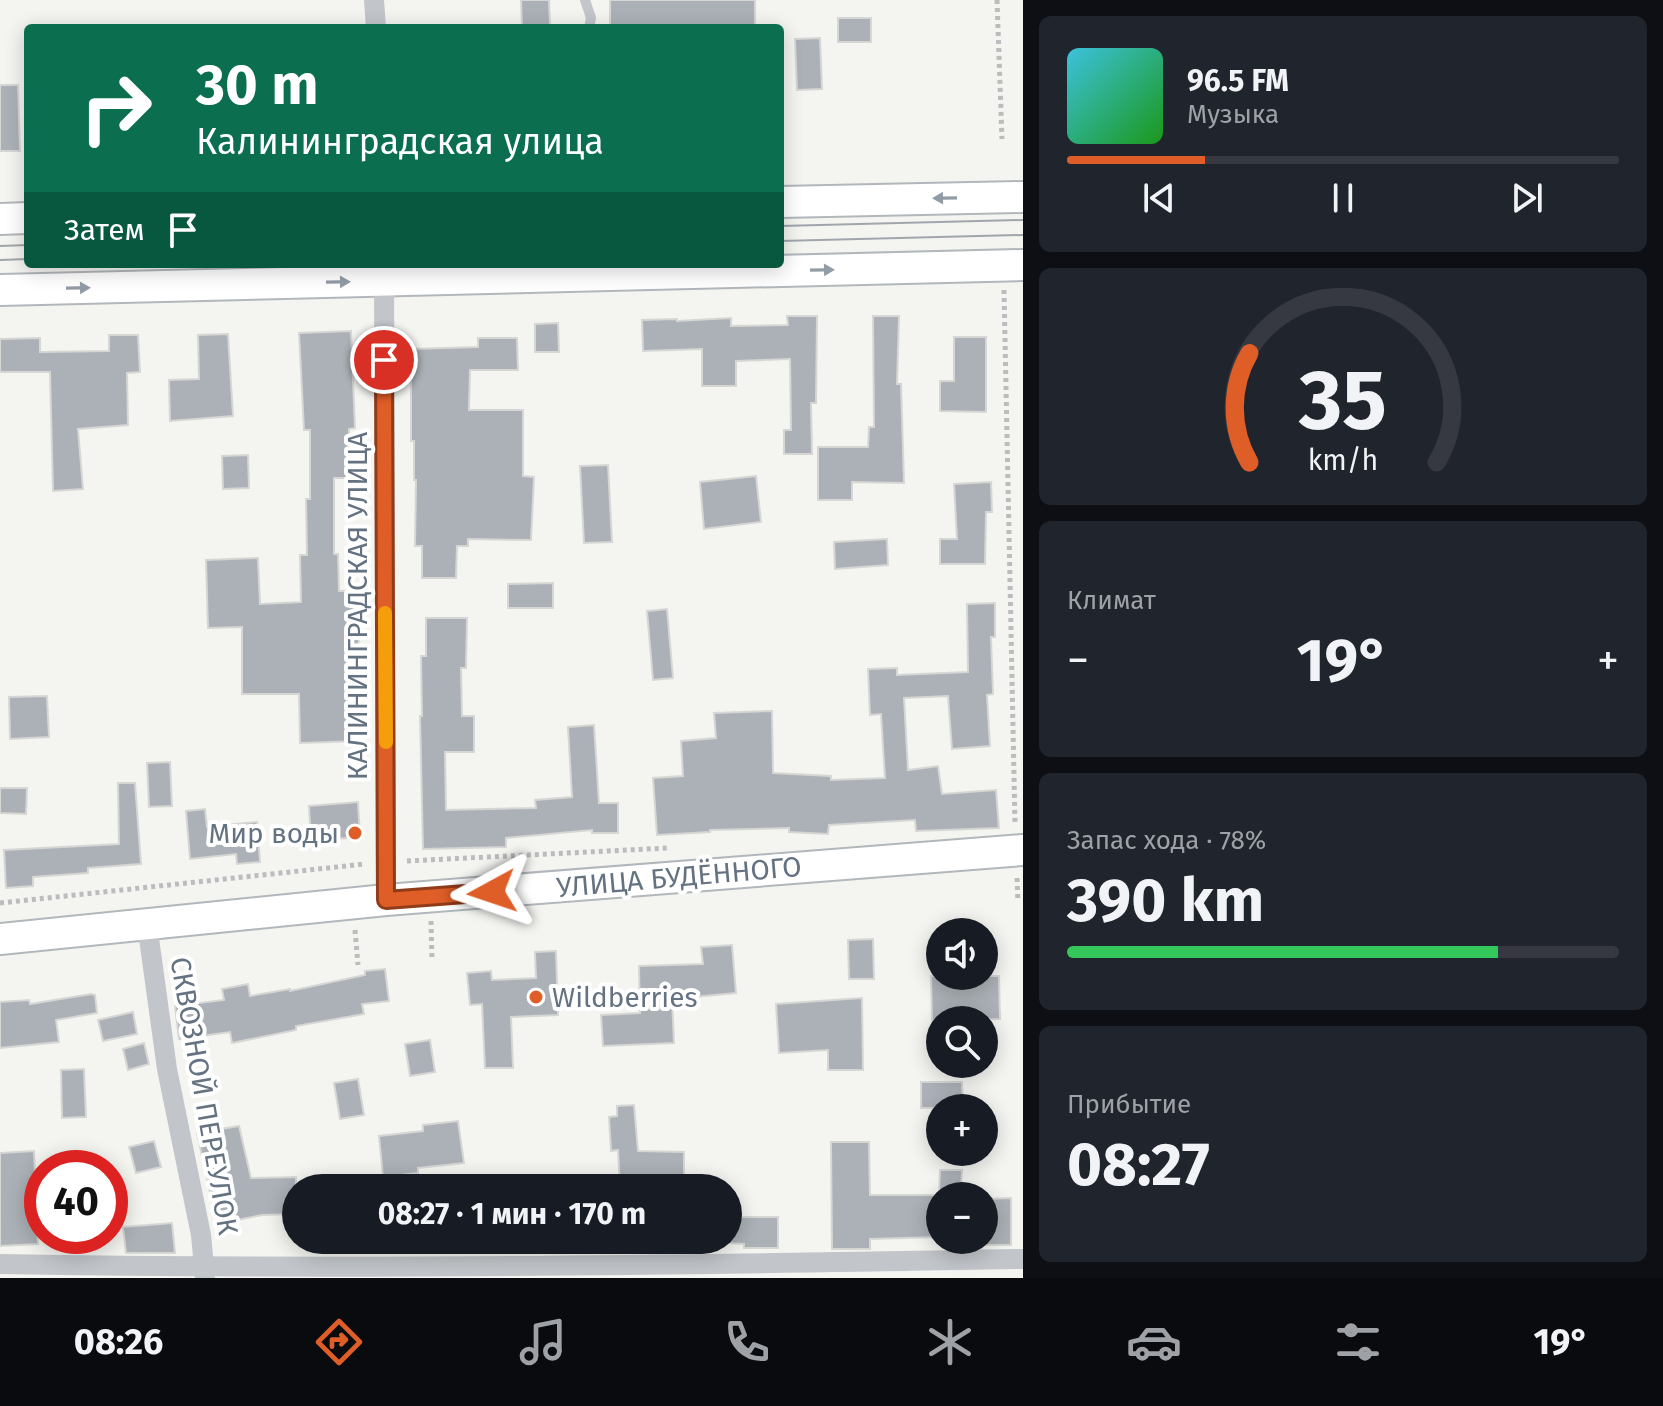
<!DOCTYPE html>
<html lang="ru">
<meta charset="utf-8">
<style>
:root{--surface:#171b24;--page:#20242c;--text:#f1f3f6;--muted:#9ea1a6;--line:#363941;--accent:#df5d27}
body{margin:0;font-family:"Fira Sans",sans-serif;background:var(--page);color:var(--text);height:100vh;display:flex;flex-direction:column;font-size:30px;white-space:nowrap}
*{box-sizing:border-box;margin:0}
p{font-size:26px;color:var(--muted)}
.icon{flex:none;width:44px;height:44px;fill:none;stroke:currentColor;stroke-width:2;stroke-linecap:round;stroke-linejoin:round}
.map{position:relative;flex:1;overflow:hidden}
.sheet{display:flex;flex-direction:column;gap:16px;padding:16px;background:#0d0f14;width:640px}
.sheet>*{flex:none}
.hud{position:absolute;left:24px;top:24px;width:760px;height:244px;border-radius:8px;box-shadow:0 4px 20px #0003;background:#0b6e4f;color:#fff;overflow:hidden}
.controls{position:absolute;left:926px;top:918px;display:grid;gap:16px}
.controls a{display:grid;place-items:center;width:72px;height:72px;border-radius:50%;background:var(--surface);box-shadow:0 4px 20px #0003;font-size:40px}
.speed{position:absolute;left:24px;top:1150px;display:flex;gap:16px;font-size:40px;font-weight:700;text-align:center}
.speed>*{display:grid;place-content:center;width:104px;height:104px;border-radius:50%;background:var(--surface);box-shadow:0 4px 20px #0003;line-height:1}
.speed .limit{border:12px solid #d22;background:#fff;color:#111}
.pin{position:absolute;display:grid;place-items:center;width:68px;height:68px;color:#fff;margin:-34px;border:4px solid #fff;border-radius:50%;box-shadow:0 2px 8px #0007}
.me{position:absolute;width:88px;margin:-44px;rotate:265deg;stroke-linejoin:round;filter:drop-shadow(0 0 6px #0008)}
.turn{display:flex;align-items:center;gap:28px;height:168px;padding:0 40px;font-size:36px}
.turn .icon{width:104px;height:104px;stroke-width:2.5}
.turn b{display:block;font-size:56px;line-height:68px}
.then{display:flex;align-items:center;height:76px;padding:0 40px;background:#0003;gap:16px;font-size:30px}
.big{font-size:60px;font-weight:700;line-height:1.1}
.sheet .tile{flex:1;display:flex;flex-direction:column;justify-content:center;gap:12px;min-width:0;padding:0 28px;border-radius:12px;background:var(--page)}
.sheet .dial{align-items:center;gap:0}
.dial svg{height:208px;overflow:visible;fill:none;stroke:var(--line);stroke-width:7;stroke-linecap:round;text-anchor:middle}
.dial text{fill:var(--text);stroke:none}
.song{display:flex;align-items:center;gap:24px}
.cover{width:96px;height:96px;border-radius:12px;background:linear-gradient(135deg,hsl(190 70% 55%),hsl(120 70% 35%))}
.played{height:8px;border-radius:4px;background:linear-gradient(90deg,var(--accent) 25%,var(--line) 25%)}
.keys{display:flex;justify-content:space-around;direction:ltr}
.heat{display:flex;justify-content:space-between;align-items:center;font-size:44px;direction:ltr}
.charge{height:12px;border-radius:6px;background:linear-gradient(90deg,#34c759 78%,var(--line) 0)}
.trip{position:absolute;left:282px;top:1174px;width:460px;height:80px;border-radius:40px;background:var(--surface);box-shadow:0 4px 20px #0003;font-weight:700;line-height:80px;text-align:center}
.menu{display:flex;height:128px;justify-content:space-around;align-items:center;background:#090b0e;color:var(--muted)}
.menu .icon{width:56px;height:56px}
.menu .active{color:var(--accent)}
.menu b{font-size:36px;color:var(--text)}
main{display:flex;flex:1;min-height:0}
.map>svg:first-child{display:block}
</style>
<main>
<div class="map">
<svg width="1023" height="1278" viewBox="0 0 1023 1278">
<rect width="100%" height="100%" fill="#f4f5f1"/>
<g fill="#abb1b6" stroke="#d6d6d4" stroke-width="2">
<polygon points="521,0 549,0 550,26 522,27"/>
<rect x="610" y="0" width="145" height="28"/>
<rect x="838" y="18" width="33" height="24"/>
<polygon points="820,38 822,89 797,90 795,39"/>
<polygon points="0,85 18,85 20,151 0,151"/>
<polygon points="787,316 817,316 816,403 811,403 812,454 784,454 784,430 791,430 790,359 736,361 736,386 702,386 702,349 643,351 642,320 677,319 677,321 731,318 731,326 788,325"/>
<polygon points="873,316 899,316 897,384 901,384 904,483 852,482 852,500 818,500 818,447 868,447 869,427 874,427"/>
<polygon points="558,323 559,352 535,352 535,324"/>
<polygon points="351,331 355,428 349,429 349,478 334,478 334,554 338,554 339,591 358,591 360,741 300,743 299,694 242,694 242,627 208,628 206,560 258,558 260,604 301,602 300,555 307,555 306,499 310,499 310,430 304,430 299,333"/>
<polygon points="228,334 233,416 170,421 169,380 199,379 198,335"/>
<polygon points="109,335 138,335 140,372 127,373 128,425 78,429 83,489 53,491 50,372 0,372 0,339 40,338 40,352 109,351"/>
<polygon points="954,337 986,337 986,412 940,411 940,381 954,381"/>
<polygon points="478,338 517,338 518,370 470,370 469,410 523,410 523,476 534,477 531,540 468,539 468,546 457,546 456,578 422,578 422,546 415,546 416,480 414,480 414,441 411,441 411,349 478,347"/>
<polygon points="248,455 249,488 223,489 222,456"/>
<polygon points="608,465 612,542 584,543 580,466"/>
<polygon points="756,476 761,522 704,529 700,482"/>
<polygon points="991,482 992,512 986,512 985,564 940,564 940,539 957,539 954,484"/>
<polygon points="887,539 888,565 835,569 834,542"/>
<polygon points="553,583 553,608 508,608 508,584"/>
<polygon points="995,603 995,637 991,637 993,694 987,695 990,746 952,749 948,696 904,698 908,770 938,766 942,794 996,790 999,828 916,831 915,820 829,825 828,834 789,832 789,828 710,830 710,832 657,835 653,778 683,776 681,741 716,738 714,713 772,711 773,773 831,776 831,780 885,778 881,714 870,715 868,669 897,668 897,675 968,672 967,604"/>
<polygon points="667,609 673,678 653,680 647,611"/>
<polygon points="426,618 467,618 466,668 461,668 462,716 474,716 474,752 445,752 446,810 536,808 535,800 572,797 568,727 594,725 599,803 618,803 618,833 592,833 592,830 506,838 506,847 423,849 420,716 422,716 421,656 426,656"/>
<polygon points="47,696 49,737 10,739 9,697"/>
<polygon points="170,762 172,806 149,807 147,763"/>
<polygon points="118,783 135,783 141,864 88,868 88,873 33,877 33,886 6,888 4,850 119,844"/>
<polygon points="0,788 27,788 26,814 0,813"/>
<polygon points="358,802 360,837 311,841 309,806"/>
<polygon points="205,809 207,827 257,822 260,862 237,864 236,854 190,859 186,811"/>
<polygon points="873,939 874,979 849,979 848,940"/>
<polygon points="732,945 736,993 672,999 674,1043 603,1046 601,1015 640,1013 639,966 703,964 701,947"/>
<polygon points="556,951 558,1015 511,1017 513,1068 485,1068 482,1004 470,1005 467,973 491,971 492,980 536,978 535,952"/>
<polygon points="385,969 389,1001 362,1004 364,1014 296,1026 296,1030 232,1043 230,1032 179,1039 175,1006 224,1000 222,989 248,984 250,996 290,989 290,991 365,975 365,971"/>
<polygon points="931,976 999,976 1000,1019 932,1020"/>
<polygon points="91,994 95,995 97,1013 56,1020 59,1042 0,1048 0,1002 29,1000 30,1004"/>
<polygon points="862,998 863,1070 828,1070 828,1050 779,1053 776,1004"/>
<polygon points="133,1012 137,1034 103,1041 98,1020"/>
<polygon points="430,1040 435,1072 410,1076 405,1044"/>
<polygon points="144,1043 149,1064 128,1070 123,1049"/>
<polygon points="84,1069 86,1117 62,1118 61,1070"/>
<polygon points="358,1079 364,1115 340,1119 334,1083"/>
<polygon points="921,1082 962,1082 963,1108 921,1108"/>
<polygon points="634,1105 638,1151 684,1152 684,1188 620,1188 618,1150 611,1151 609,1117 617,1116 617,1106"/>
<polygon points="458,1121 464,1163 418,1168 418,1173 383,1177 379,1136 423,1131 423,1125"/>
<polygon points="239,1126 251,1178 296,1177 296,1214 262,1215 217,1224 197,1133"/>
<polygon points="154,1141 161,1167 136,1173 129,1147"/>
<polygon points="831,1142 869,1142 870,1195 939,1195 940,1170 962,1170 961,1196 940,1196 940,1237 870,1239 870,1249 832,1249"/>
<polygon points="34,1151 38,1244 0,1246 0,1153"/>
<polygon points="1011,1198 1011,1245 984,1245 984,1199"/>
<polygon points="728,1217 778,1217 778,1248 744,1248 744,1244 728,1243"/>
<polygon points="172,1223 175,1253 126,1253 123,1227"/>
</g>
<g fill="none" stroke-linecap="round" stroke-linejoin="round">
<defs>
<g id="secondary">
<polyline points="780,202 1023,197"/>
<polyline points="0,219 28,218"/>
<polyline points="0,290 1023,265"/>
<polyline points="0,939 386,900 1023,850"/>
</g>
</defs>
<use href="#secondary" stroke="#b2b7bb" stroke-width="34"/>
<g stroke="#babcbe" stroke-width="5" stroke-dasharray="4 4" stroke-linecap="butt">
<polyline points="997,0 1002,139"/>
<polyline points="1004,290 1015,824"/>
<polyline points="407,861 668,848"/>
<polyline points="1017,878 1018,902"/>
<polyline points="0,903 365,864"/>
<polyline points="431,921 432,959"/>
<polyline points="355,930 358,965"/>
</g>
<polyline stroke="#c2c5c9" stroke-width="10" points="585,0 591,18 589,28"/>
<g stroke="#c2c5c9" stroke-width="20">
<polyline points="374,0 376,28"/>
<polyline points="384,264 386,900"/>
<polyline points="147,924 167,1069 201,1235 205,1278"/>
<path d="M0 1264C341 1270 682 1265 1023 1259"/>
</g>
<use href="#secondary" stroke="#fff" stroke-width="30"/>
<g stroke="#a1a6ac" stroke-width="2">
<polyline points="780,226 1023,220"/>
<polyline points="780,241 1023,235"/>
<polyline points="0,246 28,245"/>
<polyline points="0,260 28,259"/>
</g>
</g>
<defs><path id="oneway-solid" d="M-6-.8H1V-3.2L6.5 0L1 3.2V.8H-6Z" transform="scale(2)"/></defs>
<g fill="#929ca7">
<use href="#oneway-solid" transform="translate(945 198) rotate(179)"/>
<use href="#oneway-solid" transform="translate(822 270) rotate(-1)"/>
<use href="#oneway-solid" transform="translate(338 282) rotate(-1)"/>
<use href="#oneway-solid" transform="translate(78 288) rotate(-1)"/>
</g>
<g fill="none" stroke-linecap="round" stroke-linejoin="round">
<defs>
<polyline id="route" points="384,360 386,900 492,892"/>
</defs>
<use href="#route" stroke="#913c19" stroke-width="20"/>
<use href="#route" stroke="#df5d27" stroke-width="14"/>
<polyline stroke="#f59e0b" stroke-width="14" points="385,613 386,742"/>
</g>
<g fill="#df5d27" stroke="#fff" stroke-width="3">
<circle cx="355" cy="833" r="8"/>
<circle cx="536" cy="997" r="8"/>
</g>
<g text-anchor="middle" dominant-baseline="central" stroke-width="8" stroke-linejoin="round" paint-order="stroke">
<g font-size="28" fill="#647281" stroke="#fff">
<text transform="translate(357 606) rotate(-90)">КАЛИНИНГРАДСКАЯ УЛИЦА</text>
<text transform="translate(679 877) rotate(-5)">УЛИЦА БУДЁННОГО</text>
<text transform="translate(204 1096) rotate(80)">СКВОЗНОЙ ПЕРЕУЛОК</text>
</g>
<g font-size="28" fill="#647281" stroke="#fff" text-anchor="end">
<text x="339" y="833">Мир воды</text>
<text x="552" y="997" text-anchor="start">Wildberries</text>
</g>
</g>
</svg>
<div class="controls">
<a><svg class="icon" aria-label="sound" viewBox="0 0 24 24"><path d="M4 9h4l5-4v14l-5-4H4zM17 9q2 3 0 6"/></svg></a>
<a><svg class="icon" aria-label="search" viewBox="0 0 24 24"><circle cx="10" cy="10" r="6"/><path d="M15 15l6 6"/></svg></a>
<a>+</a>
<a>−</a>
</div>
<div class="speed"><div class="limit">40</div></div>
<div class="pin" style="left:384px;top:360px;background:#d93025"><svg class="icon" aria-label="arrive" viewBox="0 0 24 24"><path d="M6 21V4h12l-3 4 3 4H6"/></svg></div>
<svg class="me" style="left:492px;top:892px" viewBox="-20 -20 40 40"><path d="M0-17L14 15 0 8-14 15z" fill="#df5d27" stroke="#fff" stroke-width="4"/></svg>
<div class="trip">08:27 · 1 мин · 170 m</div>
<div class="hud">
<div class="turn"><svg class="icon" aria-label="right" viewBox="0 0 24 24"><path d="M7 20v-9h11M14 6l5 5-5 5"/></svg><div><b>30 m</b>Калининградская улица</div></div>
<div class="then">Затем<svg class="icon" aria-label="arrive" viewBox="0 0 24 24"><path d="M6 21V4h12l-3 4 3 4H6"/></svg></div>
</div>
</div>
<section class="sheet">
<div class="tile">
<div class="song"><i class="cover"></i><div><b>96.5 FM</b><p>Музыка</p></div></div>
<div class="played"></div>
<div class="keys"><svg class="icon" aria-label="previous" viewBox="0 0 24 24"><path d="M18 5L8 12l10 7zM5 5v14"/></svg><svg class="icon" aria-label="pause" viewBox="0 0 24 24"><path d="M8 5v14M16 5v14"/></svg><svg class="icon" aria-label="next" viewBox="0 0 24 24"><path d="M6 5l10 7-10 7zM19 5v14"/></svg></div>
</div>
<div class="tile dial"><svg viewBox="0 0 100 80">
<path d="M14 69A42 42 0 1 1 86 69"/>
<path d="M14 69A42 42 0 0 1 14 27" stroke="#df5d27"/>
<text x="50" y="56" font-size="32" font-weight="700">35</text>
<text x="50" y="72" font-size="11">km/h</text>
</svg></div>
<div class="tile"><p>Климат</p>
<div class="heat"><a>−</a><b class="big">19°</b><a>+</a></div>
</div>
<div class="tile"><p>Запас хода · 78%</p><b class="big">390 km</b><div class="charge"></div></div>
<div class="tile"><p>Прибытие</p><b class="big">08:27</b></div>
</section>
</main>
<nav class="menu">
<b>08:26</b>
<svg class="icon active" aria-label="directions" viewBox="0 0 24 24"><path d="M12 3l9 9-9 9-9-9zM9 14v-3h6M13 9l2 2-2 2"/></svg>
<svg class="icon" aria-label="music" viewBox="0 0 24 24"><path d="M9 18V5l10-2v13"/><circle cx="6" cy="18" r="3"/><circle cx="16" cy="16" r="3"/></svg>
<svg class="icon" aria-label="phone" viewBox="0 0 24 24"><path d="M5 4h4l2 5-3 2q2 4 5 5l2-3 5 2v4C11 20 4 13 5 4z"/></svg>
<svg class="icon" aria-label="climate" viewBox="0 0 24 24"><path d="M12 3v18M4 7l16 10M4 17L20 7"/></svg>
<svg class="icon" aria-label="car" viewBox="0 0 24 24"><path d="M5 17H2v-5l4-1 3-4h7l3 4 3 1v5h-3M9 17h6M6 11h13"/><circle cx="7" cy="17" r="2"/><circle cx="17" cy="17" r="2"/></svg>
<svg class="icon" aria-label="filters" viewBox="0 0 24 24"><path d="M4 7h16M4 17h16"/><circle cx="9" cy="7" r="2"/><circle cx="15" cy="17" r="2"/></svg>
<b>19°</b>
</nav>
